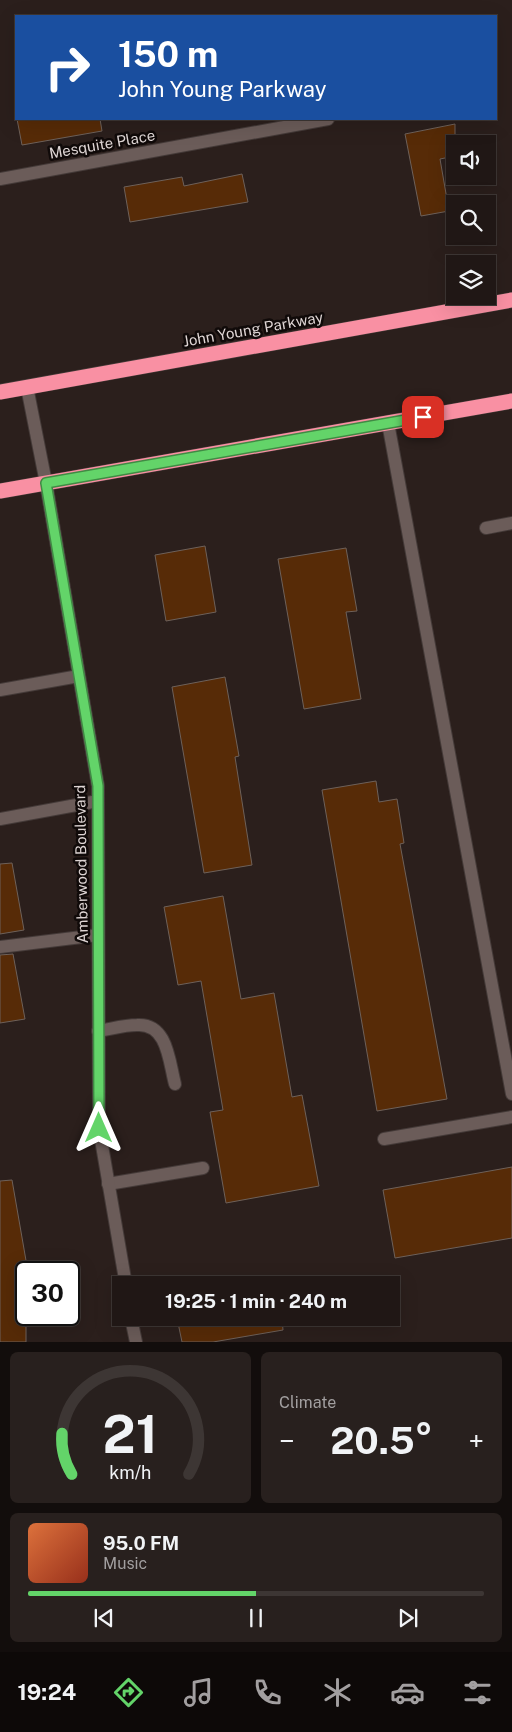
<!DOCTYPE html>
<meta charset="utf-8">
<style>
:root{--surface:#201715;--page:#28201e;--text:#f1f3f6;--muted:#a29fa0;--line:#3d3634;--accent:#63d469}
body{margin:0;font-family:"Public Sans",sans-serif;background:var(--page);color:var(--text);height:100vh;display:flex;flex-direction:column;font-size:19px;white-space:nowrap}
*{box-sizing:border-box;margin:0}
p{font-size:16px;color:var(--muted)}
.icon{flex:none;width:28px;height:28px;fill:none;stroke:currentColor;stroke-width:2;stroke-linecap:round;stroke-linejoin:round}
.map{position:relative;height:1342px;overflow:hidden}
.drawer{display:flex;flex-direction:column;gap:10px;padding:10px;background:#120d0c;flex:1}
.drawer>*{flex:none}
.banner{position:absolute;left:15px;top:15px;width:482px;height:105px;border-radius:0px;box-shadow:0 5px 20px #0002,0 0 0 1px var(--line);background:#1a4fa0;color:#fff;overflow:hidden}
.fabs{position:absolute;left:446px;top:135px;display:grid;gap:10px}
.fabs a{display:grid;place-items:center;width:50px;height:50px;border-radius:0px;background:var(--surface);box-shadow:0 5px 20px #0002,0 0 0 1px var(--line);font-size:25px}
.speed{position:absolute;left:15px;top:1261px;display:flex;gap:10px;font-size:25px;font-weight:700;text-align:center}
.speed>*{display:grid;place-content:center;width:65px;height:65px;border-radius:50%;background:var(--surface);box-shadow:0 5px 20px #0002,0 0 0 1px var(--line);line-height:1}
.speed .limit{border:2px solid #111;border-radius:8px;background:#fff;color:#111}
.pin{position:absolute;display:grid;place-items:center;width:42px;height:42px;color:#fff;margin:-21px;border-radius:10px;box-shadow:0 2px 8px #0006}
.me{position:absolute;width:55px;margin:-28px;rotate:0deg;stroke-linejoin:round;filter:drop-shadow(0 0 4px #0008)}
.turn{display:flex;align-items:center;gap:18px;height:105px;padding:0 20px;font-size:22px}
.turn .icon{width:65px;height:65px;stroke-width:2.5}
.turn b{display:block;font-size:35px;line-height:42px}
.big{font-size:38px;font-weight:700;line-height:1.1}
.drawer .widget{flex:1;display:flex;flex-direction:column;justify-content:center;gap:8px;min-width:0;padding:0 18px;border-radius:8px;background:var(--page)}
.drawer .dial{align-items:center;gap:0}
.dial svg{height:130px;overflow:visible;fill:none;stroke:var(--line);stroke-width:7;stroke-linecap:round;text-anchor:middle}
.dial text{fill:var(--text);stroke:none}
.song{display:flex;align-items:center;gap:15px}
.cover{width:60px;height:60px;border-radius:8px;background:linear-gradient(135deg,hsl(20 70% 55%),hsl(10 70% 35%))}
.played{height:5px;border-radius:2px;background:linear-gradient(90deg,var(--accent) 50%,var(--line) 50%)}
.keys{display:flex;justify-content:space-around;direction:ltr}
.heat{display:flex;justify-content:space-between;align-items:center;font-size:28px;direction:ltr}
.drawer .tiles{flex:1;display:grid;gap:10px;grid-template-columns:1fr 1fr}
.widget:last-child{grid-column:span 2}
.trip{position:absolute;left:112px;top:1276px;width:288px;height:50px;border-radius:0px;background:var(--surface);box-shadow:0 5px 20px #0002,0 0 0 1px var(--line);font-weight:700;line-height:50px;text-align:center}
.menu{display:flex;height:80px;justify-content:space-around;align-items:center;background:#0d0908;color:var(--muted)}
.menu .icon{width:35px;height:35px}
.menu .current{color:var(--accent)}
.menu b{font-size:22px;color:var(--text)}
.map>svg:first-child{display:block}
</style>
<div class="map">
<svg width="512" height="1342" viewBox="0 0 512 1342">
<rect width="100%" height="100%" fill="#2b1f1c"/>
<g fill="#572b07" stroke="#6e615a">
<polygon points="17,119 100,119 102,131 22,145"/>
<polygon points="455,124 455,156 440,159 449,211 421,216 405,134"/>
<polygon points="242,174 248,202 130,222 124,187 182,177 184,186"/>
<polygon points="205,546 216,612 166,621 155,555"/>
<polygon points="346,548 357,611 346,612 361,699 304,709 278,559"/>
<polygon points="225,677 239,756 235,757 252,865 204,873 172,687"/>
<polygon points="376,781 379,802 397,799 404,843 400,844 447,1099 377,1111 322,790"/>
<polygon points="12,863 24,930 0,934 0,864"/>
<polygon points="223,896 241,999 274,993 292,1097 302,1095 319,1186 226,1203 210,1112 223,1110 201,981 178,985 164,907"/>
<polygon points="13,954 25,1019 0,1023 0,955"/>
<polygon points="512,1167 512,1238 395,1258 383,1190"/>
<polygon points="12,1180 28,1272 26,1272 26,1342 0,1342 0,1181"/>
<polygon points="177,1318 282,1318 283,1330 213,1342 182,1342"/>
</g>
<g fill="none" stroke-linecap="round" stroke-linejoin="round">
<defs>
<g id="lane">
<polyline points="0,179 328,119"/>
<polyline points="388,423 512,1094"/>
<polyline points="486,528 512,523"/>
<polyline points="0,690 79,676"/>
<polyline points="0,819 98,801"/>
<polyline points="0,947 98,935"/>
<path d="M98 1031C111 1029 124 1025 137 1025 168 1023 169 1062 175 1084"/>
<polyline points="384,1139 512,1117"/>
<polyline points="108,1184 203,1168"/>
</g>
<g id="street">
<polyline points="27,387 46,483 98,786 99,1128 126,1285"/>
<polyline points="131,1318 136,1342"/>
</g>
<g id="highway">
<polyline points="0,392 512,300"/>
<polyline points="0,491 512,401"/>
</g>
</defs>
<use href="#lane" stroke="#443a38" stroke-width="14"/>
<use href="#street" stroke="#443a38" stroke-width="14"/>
<use href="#highway" stroke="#443a38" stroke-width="16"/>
<use href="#lane" stroke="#6b5c59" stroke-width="12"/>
<use href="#street" stroke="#6b5c59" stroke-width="12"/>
<use href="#highway" stroke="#f990a3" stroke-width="15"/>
</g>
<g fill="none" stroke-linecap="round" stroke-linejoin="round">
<defs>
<polyline id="route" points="99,1128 98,786 46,483 423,417"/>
</defs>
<use href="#route" stroke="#408a44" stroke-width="12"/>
<use href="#route" stroke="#63d469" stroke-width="9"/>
</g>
<g text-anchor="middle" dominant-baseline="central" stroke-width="5" stroke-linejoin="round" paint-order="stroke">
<g font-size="15" fill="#ded5d4" stroke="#100a09">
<text transform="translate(102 144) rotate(-10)">Mesquite Place</text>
<text transform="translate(253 329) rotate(-10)">John Young Parkway</text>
<text transform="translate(81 864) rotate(-91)">Amberwood Boulevard</text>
</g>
</g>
</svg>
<div class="fabs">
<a><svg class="icon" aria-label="sound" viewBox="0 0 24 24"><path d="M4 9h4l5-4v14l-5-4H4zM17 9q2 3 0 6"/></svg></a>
<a><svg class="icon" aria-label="search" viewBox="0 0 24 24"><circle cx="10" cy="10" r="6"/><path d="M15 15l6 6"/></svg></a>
<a><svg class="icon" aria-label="layers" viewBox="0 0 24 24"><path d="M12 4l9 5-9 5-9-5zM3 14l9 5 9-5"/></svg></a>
</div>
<div class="speed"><div class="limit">30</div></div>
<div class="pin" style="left:423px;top:417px;background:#d93025"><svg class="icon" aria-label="arrive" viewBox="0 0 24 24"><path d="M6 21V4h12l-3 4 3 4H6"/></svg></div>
<svg class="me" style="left:99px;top:1128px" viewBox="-20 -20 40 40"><path d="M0-17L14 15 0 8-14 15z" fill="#63d469" stroke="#fff" stroke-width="4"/></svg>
<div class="trip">19:25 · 1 min · 240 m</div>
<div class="banner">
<div class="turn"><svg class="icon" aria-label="right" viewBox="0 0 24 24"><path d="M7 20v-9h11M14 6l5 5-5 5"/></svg><div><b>150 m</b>John Young Parkway</div></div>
</div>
</div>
<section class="drawer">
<div class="tiles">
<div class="widget dial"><svg viewBox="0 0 100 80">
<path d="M14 69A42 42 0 1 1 86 69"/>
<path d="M14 69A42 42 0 0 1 8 44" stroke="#63d469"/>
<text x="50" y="56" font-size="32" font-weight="700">21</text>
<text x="50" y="72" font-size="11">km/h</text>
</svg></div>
<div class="widget"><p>Climate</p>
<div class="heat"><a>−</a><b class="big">20.5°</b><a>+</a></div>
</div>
<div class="widget">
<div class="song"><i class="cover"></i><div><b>95.0 FM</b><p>Music</p></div></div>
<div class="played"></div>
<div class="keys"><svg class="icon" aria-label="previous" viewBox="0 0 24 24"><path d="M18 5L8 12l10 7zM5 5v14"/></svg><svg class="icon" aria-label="pause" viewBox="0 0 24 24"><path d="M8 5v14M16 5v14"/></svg><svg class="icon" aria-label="next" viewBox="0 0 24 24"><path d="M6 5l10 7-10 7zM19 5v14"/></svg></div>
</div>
</div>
</section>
<nav class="menu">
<b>19:24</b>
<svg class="icon current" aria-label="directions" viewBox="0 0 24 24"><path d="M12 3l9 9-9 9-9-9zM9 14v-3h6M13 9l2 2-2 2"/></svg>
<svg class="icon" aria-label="music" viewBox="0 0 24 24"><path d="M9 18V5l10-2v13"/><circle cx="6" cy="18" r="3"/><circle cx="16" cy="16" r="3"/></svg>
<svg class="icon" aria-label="phone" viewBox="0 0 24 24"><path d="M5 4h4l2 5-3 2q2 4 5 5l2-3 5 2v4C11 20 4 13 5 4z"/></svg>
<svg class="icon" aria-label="climate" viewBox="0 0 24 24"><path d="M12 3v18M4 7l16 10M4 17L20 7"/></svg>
<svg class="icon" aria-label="car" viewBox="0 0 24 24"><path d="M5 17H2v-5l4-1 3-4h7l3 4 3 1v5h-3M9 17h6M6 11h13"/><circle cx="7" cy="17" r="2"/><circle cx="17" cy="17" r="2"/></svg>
<svg class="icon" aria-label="filters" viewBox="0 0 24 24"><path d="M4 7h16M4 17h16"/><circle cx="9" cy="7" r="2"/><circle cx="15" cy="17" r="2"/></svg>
</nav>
